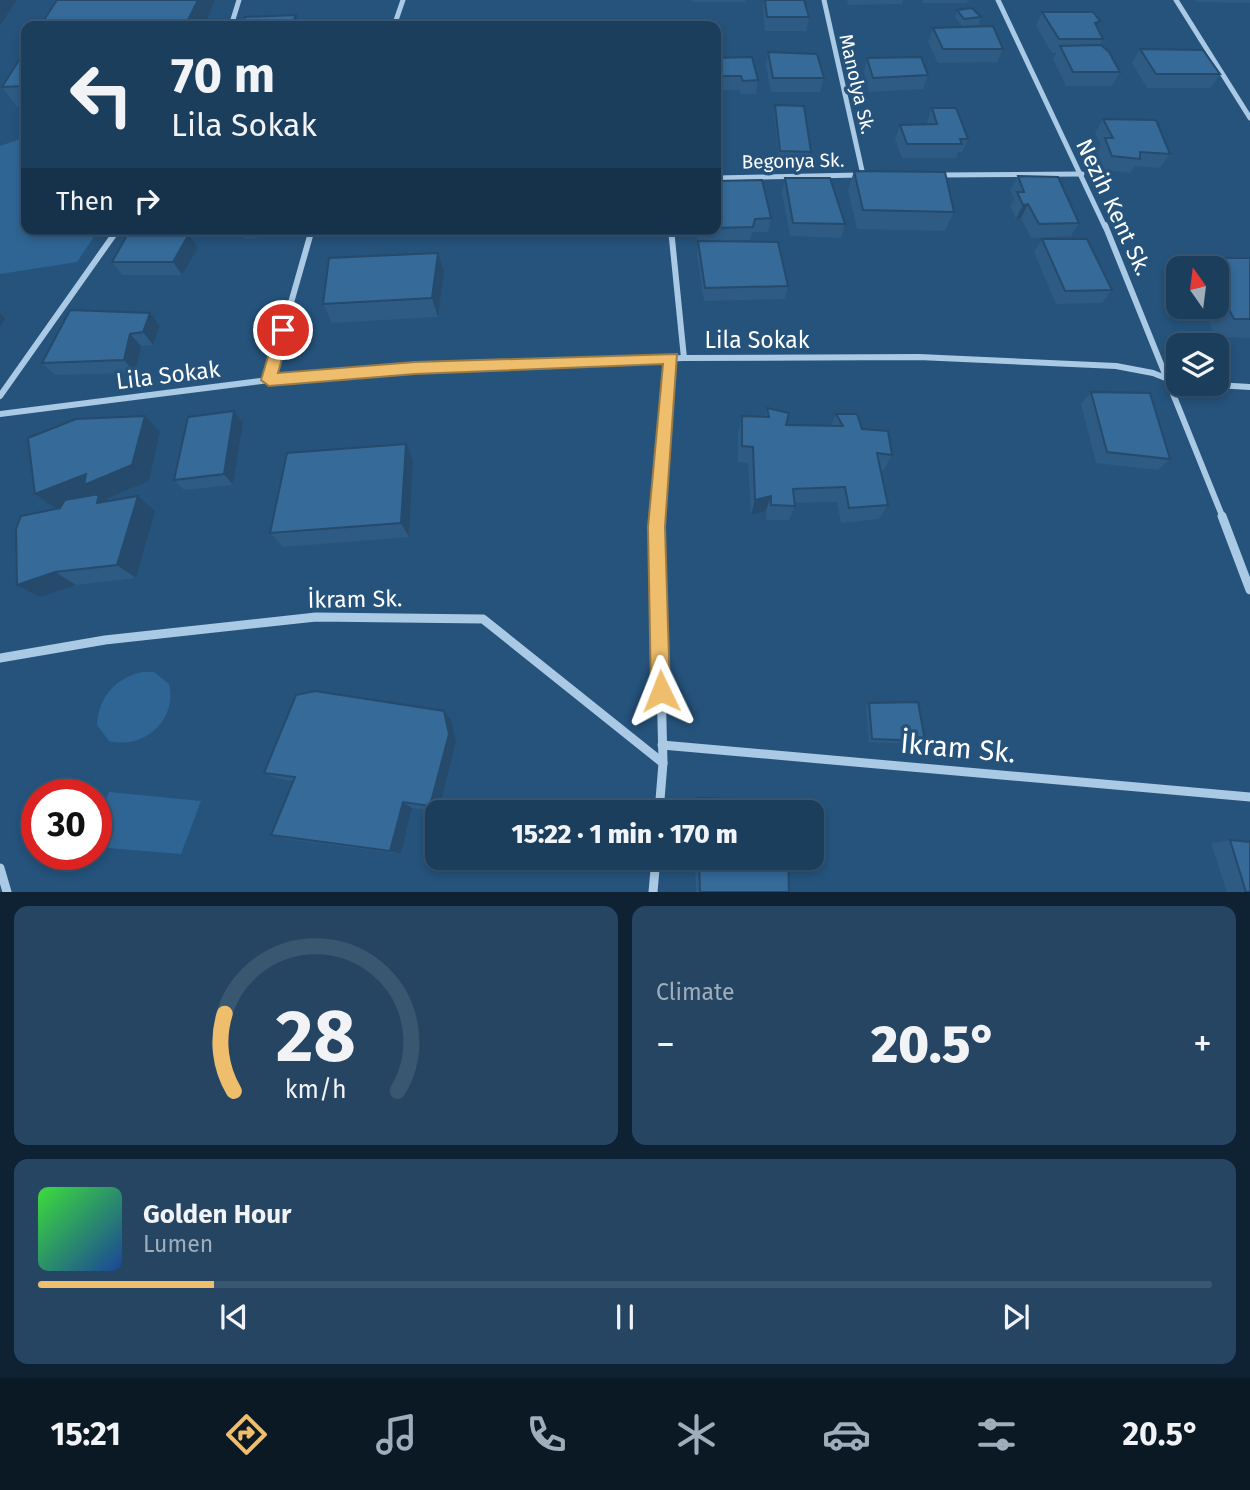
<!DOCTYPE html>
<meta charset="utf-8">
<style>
:root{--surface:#1c3e5d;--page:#254563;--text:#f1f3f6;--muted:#a0aebc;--line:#3a5772;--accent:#efbe6d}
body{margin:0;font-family:"Fira Sans",sans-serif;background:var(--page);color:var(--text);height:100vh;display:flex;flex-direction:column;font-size:26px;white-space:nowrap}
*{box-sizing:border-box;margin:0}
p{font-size:23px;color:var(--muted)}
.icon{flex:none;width:38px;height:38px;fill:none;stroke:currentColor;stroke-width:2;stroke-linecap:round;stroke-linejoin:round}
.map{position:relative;height:892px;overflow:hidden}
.details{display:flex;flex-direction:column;gap:14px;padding:14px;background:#0f2233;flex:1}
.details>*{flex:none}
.hud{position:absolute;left:21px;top:21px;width:700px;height:214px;border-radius:14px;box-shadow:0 4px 10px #0003,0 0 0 2px var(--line);background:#1c3e5d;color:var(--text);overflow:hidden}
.needle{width:46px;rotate:346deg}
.fabs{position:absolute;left:1166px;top:256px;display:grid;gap:14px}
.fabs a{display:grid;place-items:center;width:63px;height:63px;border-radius:14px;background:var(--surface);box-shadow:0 4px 10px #0003,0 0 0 2px var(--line);font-size:35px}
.speed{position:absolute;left:21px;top:779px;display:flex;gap:14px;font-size:35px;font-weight:700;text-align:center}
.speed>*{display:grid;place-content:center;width:91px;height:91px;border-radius:50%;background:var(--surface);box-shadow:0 4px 10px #0003,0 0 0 2px var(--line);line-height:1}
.speed .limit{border:10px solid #d22;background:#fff;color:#111}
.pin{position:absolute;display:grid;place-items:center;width:60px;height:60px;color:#fff;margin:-30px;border:4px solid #fff;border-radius:50%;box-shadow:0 2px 7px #0007}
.me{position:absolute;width:77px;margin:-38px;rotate:358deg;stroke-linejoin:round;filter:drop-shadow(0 0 5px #0008)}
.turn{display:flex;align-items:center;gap:24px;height:147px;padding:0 35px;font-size:32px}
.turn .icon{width:91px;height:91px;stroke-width:2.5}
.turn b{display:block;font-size:49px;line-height:60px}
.then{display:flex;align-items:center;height:66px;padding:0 35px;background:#0003;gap:14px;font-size:26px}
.big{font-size:52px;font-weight:800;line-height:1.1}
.details .widget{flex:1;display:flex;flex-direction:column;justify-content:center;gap:10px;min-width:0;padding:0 24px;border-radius:14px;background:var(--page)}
.details .dial{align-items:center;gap:0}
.dial svg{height:182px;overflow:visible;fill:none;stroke:var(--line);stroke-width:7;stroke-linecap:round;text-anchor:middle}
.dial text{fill:var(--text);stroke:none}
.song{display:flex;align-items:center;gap:21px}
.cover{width:84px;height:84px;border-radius:10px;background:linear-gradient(135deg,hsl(120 70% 55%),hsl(220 70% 35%))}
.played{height:7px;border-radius:4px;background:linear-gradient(90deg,var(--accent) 15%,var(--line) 15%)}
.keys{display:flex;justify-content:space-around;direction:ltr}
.heat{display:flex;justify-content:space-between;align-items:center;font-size:38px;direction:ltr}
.details .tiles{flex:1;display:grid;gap:14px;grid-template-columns:1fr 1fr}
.widget:last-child{grid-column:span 2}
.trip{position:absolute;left:425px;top:800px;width:399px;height:70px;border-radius:14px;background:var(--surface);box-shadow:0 4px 10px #0003,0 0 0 2px var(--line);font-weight:800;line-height:70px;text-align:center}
.tab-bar{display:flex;height:112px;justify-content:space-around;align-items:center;background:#0b1925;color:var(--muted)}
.tab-bar .icon{width:49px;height:49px}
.tab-bar .selected{color:var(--accent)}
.tab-bar b{font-size:32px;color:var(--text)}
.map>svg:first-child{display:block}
</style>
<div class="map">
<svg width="1250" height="892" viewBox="0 0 1250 892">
<rect width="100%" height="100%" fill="#25537c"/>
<g fill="#2f6594">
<polygon points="26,137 26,229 99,229 77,262 0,274 0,146"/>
<path d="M142 672H154L169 684C178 720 143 750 109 741L97 725C98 697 116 678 142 672Z"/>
<polygon points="109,792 201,801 181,854 96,847 96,825"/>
</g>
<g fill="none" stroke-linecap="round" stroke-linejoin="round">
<g stroke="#a9c9e5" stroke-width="5">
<polyline points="824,0 863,175"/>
<polyline points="998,0 1105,227"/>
<polyline points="1176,0 1250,118"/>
<polyline points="231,26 239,0"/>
<polyline points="394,26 403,0"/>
<polyline points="939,175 1082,174"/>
<polyline points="716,178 860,175"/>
</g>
<g stroke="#a9c9e5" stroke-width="6">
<polyline points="1105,225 1223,518"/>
<polyline points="671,229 684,358"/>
<polyline points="269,380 312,229"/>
<polyline points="1181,383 1250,387"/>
<polyline points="0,396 118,229"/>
<polyline points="0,414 269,380 415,368 684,358 919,357 1116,366 1153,373 1178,383"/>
<polyline points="657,518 671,358"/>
</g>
<g stroke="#a9c9e5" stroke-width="9">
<polyline points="657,516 663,763 659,812"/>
<polyline points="1222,516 1250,590"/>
<polyline points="0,658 105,640 316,617 483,619 663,763"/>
<polyline points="662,745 1250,797"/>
<polyline points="0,868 7,892"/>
<polyline points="653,892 656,858"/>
</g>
</g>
<g fill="#2e5b84">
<polygon points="57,0 215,0 204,26 44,26 42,23"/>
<rect x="692" y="0" width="53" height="2"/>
<polygon points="764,0 804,0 809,17 806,31 765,31 763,10"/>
<polygon points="847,0 903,0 902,4 848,5"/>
<polygon points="922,0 968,0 967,3 923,3"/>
<polygon points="1195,0 1250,0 1250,3 1197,2"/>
<polygon points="957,10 981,17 978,25 962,26 955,17"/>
<polygon points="1042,12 1097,27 1103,39 1099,45 1120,72 1112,86 1066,86 1053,59 1056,53 1052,53 1036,26"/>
<polygon points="933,28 1003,49 997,62 938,63 928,42"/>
<polygon points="26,49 26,107 17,107 2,87"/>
<polygon points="1140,49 1220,74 1210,88 1147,88 1132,63"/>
<polygon points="768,52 824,78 820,92 771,92 766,66"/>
<polygon points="716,58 758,80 756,94 741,94 739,90 716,90"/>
<polygon points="867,58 928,75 923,89 869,92 864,72"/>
<polygon points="775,105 811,152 809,159 779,158 774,112"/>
<polygon points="932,108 968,139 962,152 958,152 956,158 902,158 895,139 900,125 928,125 927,122"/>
<polygon points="1103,119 1170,154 1160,168 1135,166 1130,173 1103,170 1097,152 1101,145 1095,133"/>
<polygon points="854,171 954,212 945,231 857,229 848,190"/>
<polygon points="1018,176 1079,223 1071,236 1031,238 1021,218 1016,219 1010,206 1014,199 1010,190"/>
<polygon points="785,178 845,224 841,238 790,236 782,192"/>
<polygon points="716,181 771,218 768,232 753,232 750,240 723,241 788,286 785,299 704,301 697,254 698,242 696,229 716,229"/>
<polygon points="156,229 199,229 197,233 157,230"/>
<polygon points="242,229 267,229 264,237 245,239 242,232"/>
<polygon points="189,234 198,248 182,275 122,275 112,262"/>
<polygon points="1042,239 1112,290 1102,303 1056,304 1034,252"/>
<polygon points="1205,258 1250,258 1250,338 1216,337 1201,306 1216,306 1216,268 1196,268"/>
<polygon points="444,272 438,317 332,323 323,304"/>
<polygon points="150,313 160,326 153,345 141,346 135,373 55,375 42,363"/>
<polygon points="1091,392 1170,459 1158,470 1096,463 1081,404"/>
<polygon points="767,408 786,425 831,426 836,414 862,429 892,455 883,471 881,471 888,505 879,519 841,523 837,502 795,503 795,506 789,520 766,520 766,511 751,515 748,463 738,462 738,433 742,416 765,417"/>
<polygon points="243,423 233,485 184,490 174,480"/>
<polygon points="160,432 149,481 106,499 109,501 155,511 136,578 76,585 40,597 61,506 56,509 35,494"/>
<polygon points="413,460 409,537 283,547 270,533"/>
<polygon points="869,703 925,741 920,744 869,742 866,706"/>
<polygon points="451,720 456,742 439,811 412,808 401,854 286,839 271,835 293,781 279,779 264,773"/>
<polygon points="697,798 787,812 694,812 694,803"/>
<polygon points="1230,840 1250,892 1227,892 1211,843"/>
<polygon points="695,858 788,858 789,892 696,892"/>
</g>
<g fill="#254a6b">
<polygon points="0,0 17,0 0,25"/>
<polygon points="198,0 215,0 204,26 191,26 188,20"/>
<polygon points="296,15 300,26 291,26"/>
<polygon points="1028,204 1021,218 1016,219 1023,205"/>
<polygon points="261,229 267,229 264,237 260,230"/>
<polygon points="189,234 198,248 182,275 173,262"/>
<polygon points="438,253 444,272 438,317 432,298"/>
<polygon points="0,313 5,318 0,327"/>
<polygon points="150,313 160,326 153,345 143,332"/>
<polygon points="130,334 141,346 135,373 124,360"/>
<polygon points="234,411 243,423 233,485 224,474"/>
<polygon points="145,416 160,432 149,481 106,499 118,509 97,503 99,497 95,493 56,509 35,494 86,474"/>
<polygon points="406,444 413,460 409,537 401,523"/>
<polygon points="138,496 155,511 136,578 117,565"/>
<polygon points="771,496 766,511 751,515 755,500"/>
<polygon points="55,572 76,585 40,597 17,585"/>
<polygon points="444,711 451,720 456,742 439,811 430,806"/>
<polygon points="403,802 412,808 401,854 390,851"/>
</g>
<g fill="#356a99" stroke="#254a6b" stroke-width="2">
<polygon points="57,0 198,0 188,20 42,23"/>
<polygon points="765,0 804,0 809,17 767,17"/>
<polygon points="972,8 981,17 964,19 957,10"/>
<polygon points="1042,12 1093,12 1100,21 1095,23 1103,39 1059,39"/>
<polygon points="296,15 291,26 242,26 245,17"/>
<polygon points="993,26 1003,49 943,49 933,28"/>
<polygon points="1101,45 1109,52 1120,72 1073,72 1060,46"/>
<polygon points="26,49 26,86 2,87"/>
<polygon points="1140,49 1203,50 1220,74 1156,74"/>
<polygon points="768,52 817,54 824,78 773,78"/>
<polygon points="752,57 758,80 743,81 741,76 716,76 716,58"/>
<polygon points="921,57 928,75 873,78 867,58"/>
<polygon points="775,105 804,106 811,152 780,151"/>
<polygon points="932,108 956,108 968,139 960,139 962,144 907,144 900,125 937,124"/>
<polygon points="1103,119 1156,120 1170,154 1140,152 1140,159 1112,156 1105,138 1113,138"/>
<polygon points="854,171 945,172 954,212 863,210"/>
<polygon points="1018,176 1058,177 1079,223 1039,224 1028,204 1023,205 1017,192 1024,192"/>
<polygon points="785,178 830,178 845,224 793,223"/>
<polygon points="762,180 771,218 755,219 753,227 716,228 716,181"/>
<polygon points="242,229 261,229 260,230 242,232"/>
<polygon points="130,230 189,234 173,262 112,262"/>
<polygon points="1042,239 1087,239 1112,290 1065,291"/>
<polygon points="698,241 778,242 788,286 705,288"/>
<polygon points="438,253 432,298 323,304 329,258"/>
<polygon points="1205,258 1250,258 1250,319 1234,319 1216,284 1216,280 1221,280 1216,274 1216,268 1212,268"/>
<polygon points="70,310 150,313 143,332 130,334 124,360 42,363"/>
<polygon points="1091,392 1150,393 1170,459 1107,452"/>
<polygon points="767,408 789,413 786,425 843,426 836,414 857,414 862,429 888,431 892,455 877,453 888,505 849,508 845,487 793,489 795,506 771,505 771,496 755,500 753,447 742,446 742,416 769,417"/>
<polygon points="234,411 224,474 174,480 188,417"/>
<polygon points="145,416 132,465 84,485 86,474 35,494 28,438 76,419"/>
<polygon points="406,444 401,523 270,533 287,453"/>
<polygon points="99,494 97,503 138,496 117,565 55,572 17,585 16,529 21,516 60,508 65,500"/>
<polygon points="315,691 444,711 449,734 430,806 403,802 390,851 271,835 295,777 264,773 296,695"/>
<polygon points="918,702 925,741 872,739 869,703"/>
<polygon points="697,798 787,800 787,812 697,812"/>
<polygon points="1230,840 1250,842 1250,892 1246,892"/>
<polygon points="699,858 788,858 789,892 700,892"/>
</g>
<polygon fill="#efbe6d" stroke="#9b7c47" stroke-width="2" points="283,324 290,330 278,373 415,362 677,354 665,527 670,691 668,698 661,700 654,698 651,691 648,527 663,364 415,374 269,386 261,380 276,330"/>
<g text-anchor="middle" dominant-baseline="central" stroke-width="7" stroke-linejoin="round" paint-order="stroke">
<g font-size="19" fill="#fff" stroke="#25537c">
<text transform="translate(857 84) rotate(77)">Manolya Sk.</text>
<text transform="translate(793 161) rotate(-1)">Begonya Sk.</text>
</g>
<g font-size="23" fill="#fff" stroke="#25537c">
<text transform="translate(1114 207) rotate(65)">Nezih Kent Sk.</text>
<text x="757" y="340">Lila Sokak</text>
<text transform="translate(168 375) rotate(-7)">Lila Sokak</text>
<text transform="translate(355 599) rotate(-1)">İkram Sk.</text>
</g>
<g font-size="28" fill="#fff" stroke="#25537c">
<text transform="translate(958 748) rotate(5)">İkram Sk.</text>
</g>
</g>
</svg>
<div class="fabs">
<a><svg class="needle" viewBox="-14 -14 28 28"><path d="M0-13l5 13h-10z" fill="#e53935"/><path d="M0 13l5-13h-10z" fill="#a0aebc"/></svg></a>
<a><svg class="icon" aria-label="layers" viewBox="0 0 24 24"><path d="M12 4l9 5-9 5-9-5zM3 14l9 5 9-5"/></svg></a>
</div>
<div class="speed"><div class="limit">30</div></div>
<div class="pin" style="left:283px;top:330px;background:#d93025"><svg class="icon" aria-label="arrive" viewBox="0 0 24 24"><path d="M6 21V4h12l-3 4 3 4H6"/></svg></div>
<svg class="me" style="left:661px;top:691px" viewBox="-20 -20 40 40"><path d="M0-17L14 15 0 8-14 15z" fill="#efbe6d" stroke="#fff" stroke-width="4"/></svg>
<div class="trip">15:22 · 1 min · 170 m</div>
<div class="hud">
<div class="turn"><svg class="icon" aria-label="left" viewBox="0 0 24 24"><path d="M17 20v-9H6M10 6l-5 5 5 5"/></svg><div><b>70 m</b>Lila Sokak</div></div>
<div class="then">Then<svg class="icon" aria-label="right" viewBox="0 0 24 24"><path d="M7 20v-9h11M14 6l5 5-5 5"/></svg></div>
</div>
</div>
<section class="details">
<div class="tiles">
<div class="widget dial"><svg viewBox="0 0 100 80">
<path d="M14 69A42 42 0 1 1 86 69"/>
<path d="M14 69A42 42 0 0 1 10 35" stroke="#efbe6d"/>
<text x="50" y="56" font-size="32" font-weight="700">28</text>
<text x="50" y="72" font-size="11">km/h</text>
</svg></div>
<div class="widget"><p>Climate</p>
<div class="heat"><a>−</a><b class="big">20.5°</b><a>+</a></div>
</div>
<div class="widget">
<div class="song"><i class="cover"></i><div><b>Golden Hour</b><p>Lumen</p></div></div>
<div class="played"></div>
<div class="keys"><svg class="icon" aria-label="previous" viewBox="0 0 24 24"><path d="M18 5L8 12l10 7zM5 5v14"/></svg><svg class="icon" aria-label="pause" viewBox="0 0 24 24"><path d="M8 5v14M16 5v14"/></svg><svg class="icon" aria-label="next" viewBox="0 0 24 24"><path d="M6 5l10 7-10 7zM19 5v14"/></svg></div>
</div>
</div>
</section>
<nav class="tab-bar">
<b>15:21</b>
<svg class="icon selected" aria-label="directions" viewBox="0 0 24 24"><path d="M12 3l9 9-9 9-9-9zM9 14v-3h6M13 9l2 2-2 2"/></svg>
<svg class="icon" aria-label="music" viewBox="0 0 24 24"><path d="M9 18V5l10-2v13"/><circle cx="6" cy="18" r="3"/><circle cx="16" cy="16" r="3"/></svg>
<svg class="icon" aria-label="phone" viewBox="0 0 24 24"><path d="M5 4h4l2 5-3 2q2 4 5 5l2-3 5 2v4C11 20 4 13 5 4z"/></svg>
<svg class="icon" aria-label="climate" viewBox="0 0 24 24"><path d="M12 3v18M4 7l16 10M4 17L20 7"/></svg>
<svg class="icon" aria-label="car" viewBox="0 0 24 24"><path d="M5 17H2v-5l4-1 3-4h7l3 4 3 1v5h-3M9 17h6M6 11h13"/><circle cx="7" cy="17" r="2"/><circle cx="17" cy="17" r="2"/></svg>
<svg class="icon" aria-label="filters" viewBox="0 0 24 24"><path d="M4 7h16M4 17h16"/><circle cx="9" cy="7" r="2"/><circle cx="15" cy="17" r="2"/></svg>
<b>20.5°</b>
</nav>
